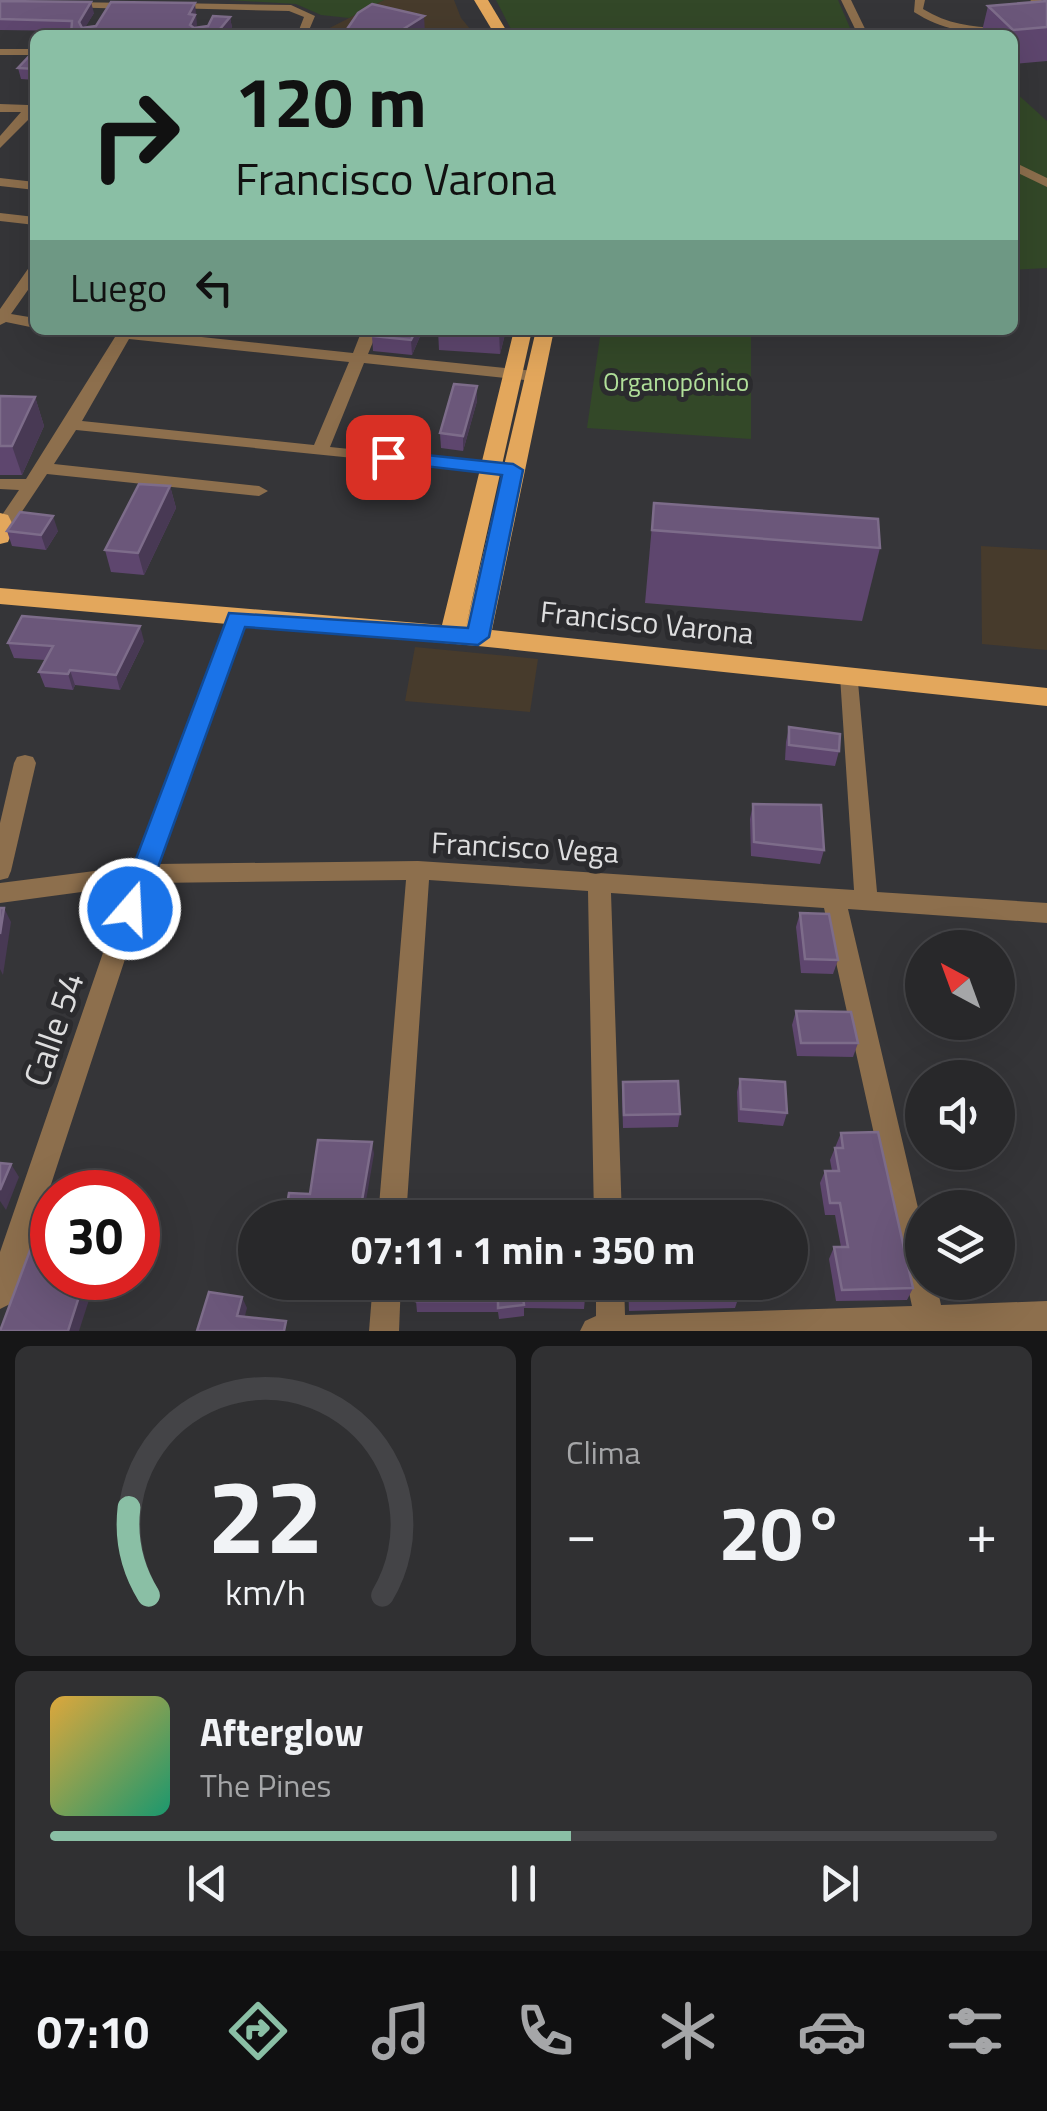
<!DOCTYPE html>
<html lang="es">
<meta charset="utf-8">
<style>
:root{--surface:#28282a;--page:#303032;--text:#f1f3f6;--muted:#a5a6a8;--line:#444447;--accent:#8abfa5}
body{margin:0;font-family:"Titillium Web",sans-serif;background:var(--page);color:var(--text);height:100vh;display:flex;flex-direction:column;font-size:38px;white-space:nowrap}
*{box-sizing:border-box;margin:0}
p{font-size:32px;color:var(--muted)}
.icon{flex:none;width:55px;height:55px;fill:none;stroke:currentColor;stroke-width:2;stroke-linecap:round;stroke-linejoin:round}
.map{position:relative;height:1331px;overflow:hidden}
.drawer{display:flex;flex-direction:column;gap:15px;padding:15px;background:#161617;flex:1}
.drawer>*{flex:none}
.guide{position:absolute;left:30px;top:30px;width:988px;height:305px;border-radius:15px;box-shadow:0 10px 40px #0002,0 0 0 2px var(--line);background:#8abfa5;color:#111;overflow:hidden}
.needle{width:65px;rotate:319deg}
.controls{position:absolute;left:905px;top:930px;display:grid;gap:20px}
.controls a{display:grid;place-items:center;width:110px;height:110px;border-radius:50%;background:var(--surface);box-shadow:0 10px 40px #0002,0 0 0 2px var(--line);font-size:50px}
.speed{position:absolute;left:30px;top:1170px;display:flex;gap:20px;font-size:50px;font-weight:700;text-align:center}
.speed>*{display:grid;place-content:center;width:130px;height:130px;border-radius:50%;background:var(--surface);box-shadow:0 10px 40px #0002,0 0 0 2px var(--line);line-height:1}
.speed .limit{border:15px solid #d22;background:#fff;color:#111}
.pin{position:absolute;display:grid;place-items:center;width:85px;height:85px;color:#fff;margin:-42px;border-radius:20px;box-shadow:0 5px 15px #0006}
.me{position:absolute;width:110px;margin:-55px;rotate:19deg;stroke-linejoin:round;filter:drop-shadow(0 0 8px #0008)}
.turn{display:flex;align-items:center;gap:35px;height:210px;padding:0 40px;font-size:45px}
.turn .icon{width:130px;height:130px;stroke-width:2.5}
.turn b{display:block;font-size:70px;line-height:85px}
.then{display:flex;align-items:center;height:95px;padding:0 40px;background:#0003;gap:20px;font-size:38px}
.big{font-size:75px;font-weight:700;line-height:1.1}
.drawer .widget{flex:1;display:flex;flex-direction:column;justify-content:center;gap:15px;min-width:0;padding:0 35px;border-radius:15px;background:var(--page)}
.drawer .dial{align-items:center;gap:0}
.dial svg{height:260px;overflow:visible;fill:none;stroke:var(--line);stroke-width:7;stroke-linecap:round;text-anchor:middle}
.dial text{fill:var(--text);stroke:none}
.song{display:flex;align-items:center;gap:30px}
.cover{width:120px;height:120px;border-radius:15px;background:linear-gradient(135deg,hsl(40 70% 55%),hsl(160 70% 35%))}
.played{height:10px;border-radius:5px;background:linear-gradient(90deg,var(--accent) 55%,var(--line) 55%)}
.keys{display:flex;justify-content:space-around;direction:ltr}
.heat{display:flex;justify-content:space-between;align-items:center;font-size:55px;direction:ltr}
.drawer .tiles{flex:1;display:grid;gap:15px;grid-template-columns:1fr 1fr}
.widget:last-child{grid-column:span 2}
.trip{position:absolute;left:238px;top:1200px;width:570px;height:100px;border-radius:50px;background:var(--surface);box-shadow:0 10px 40px #0002,0 0 0 2px var(--line);font-weight:700;line-height:100px;text-align:center}
.dock{display:flex;height:160px;justify-content:space-around;align-items:center;background:#101011;color:var(--muted)}
.dock .icon{width:70px;height:70px}
.dock .on{color:var(--accent)}
.dock b{font-size:45px;color:var(--text)}
.map>svg:first-child{display:block}
</style>
<div class="map">
<svg width="1047" height="1331" viewBox="0 0 1047 1331">
<rect width="100%" height="100%" fill="#353538"/>
<g fill="#473b2c">
<polygon points="384,0 454,0 461,18 475,35 318,34"/>
<polygon points="981,546 1047,550 1047,650 982,644"/>
<polygon points="415,647 538,659 530,712 405,701"/>
</g>
<g fill="#334828">
<polygon points="228,0 384,0 349,18 321,15 296,4"/>
<polygon points="496,0 838,0 853,35 514,35"/>
<polygon points="1012,89 1047,121 1047,268 1013,270"/>
<polygon points="601,330 751,334 751,439 587,428"/>
</g>
<g fill="none" stroke-linecap="round" stroke-linejoin="round">
<g fill="#8d6f4d" fill-rule="evenodd">
<polygon points="13,0 27,0 0,19 0,10"/>
<polygon points="841,0 851,0 868,35 858,35"/>
<path d="M915 0H925L923 9C962 33 1004 28 1047 25V31C1000 35 956 39 914 12Z"/>
<polygon points="1030,0 1041,0 1047,5 1047,13"/>
<polygon points="67,2 133,3 138,6 133,9 63,7 62,5"/>
<polygon points="172,3 291,5 315,16 307,35 297,35 304,17 289,11 168,8 167,6"/>
<rect x="0" y="49" width="35" height="6"/>
<polygon points="35,100 35,113 0,148 0,136 21,112 0,112 0,104 28,105"/>
<polygon points="1012,161 1047,178 1047,187 1012,170"/>
<polygon points="0,178 35,182 35,190 0,186"/>
<polygon points="0,213 35,217 35,225 0,221"/>
<polygon points="35,265 35,280 11,314 35,318 35,328 6,322 0,325 0,309 30,266"/>
<path d="M79 330H135L353 353 362 330H378L368 354 534 371 542 376 534 381 364 363 330 447 507 465 513 466 516 470 513 474 76 430 54 464 259 486 268 491 259 496 47 474 9 531 0 532V518L19 490 0 489V479H26L115 337 87 335ZM129 339 349 362 314 445 82 421Z"/>
<polygon points="237,612 247,619 157,864 418,861 854,890 840,676 850,669 857,671 877,892 1047,903 1047,923 848,909 922,1225 922,1282 936,1282 941,1305 1047,1301 1047,1331 580,1331 585,1321 596,1316 596,1282 624,1282 625,1315 912,1306 824,908 611,893 622,1218 594,1218 588,891 429,880 406,1218 378,1218 406,880 150,883 15,1294 10,1304 0,1309 0,1252 126,886 0,903 0,883 134,866 227,619"/>
<polygon points="25,755 33,757 36,763 11,871 8,878 0,880 0,823 14,763 17,757"/>
<polygon points="373,1282 401,1282 399,1331 369,1331"/>
</g>
<g fill="#e3a75c" fill-rule="evenodd">
<polygon points="474,0 488,0 509,35 495,35"/>
<polygon points="514,330 532,330 466,627 536,330 554,330 492,630 1047,688 1047,706 478,646 0,604 0,588 442,625"/>
<polygon points="0,513 8,515 14,527 8,542 0,544"/>
</g>
</g>
<g fill="#5e466e">
<polygon points="0,1 94,13 85,27 197,14 195,17 196,28 208,26 230,17 232,28 226,35 72,35 72,31 0,30"/>
<polygon points="1047,1 1047,61 1012,64 1012,35 981,35 988,6"/>
<polygon points="372,4 425,33 422,35 343,35"/>
<polygon points="35,50 35,80 21,79 18,68"/>
<polygon points="375,330 421,330 421,334 412,355 373,351 372,336"/>
<polygon points="438,330 506,330 500,354 439,350"/>
<polygon points="477,386 477,401 463,451 441,448 440,433"/>
<polygon points="0,396 35,397 44,426 22,475 0,475"/>
<polygon points="170,486 176,508 144,575 111,572 105,550"/>
<polygon points="654,503 880,548 862,621 645,603"/>
<polygon points="7,531 58,531 46,550 12,546"/>
<polygon points="144,641 120,690 75,685 73,690 45,687 39,672 45,660 14,658 8,643"/>
<polygon points="789,727 839,751 835,766 785,760 786,742"/>
<polygon points="753,804 824,850 820,864 751,856 750,819"/>
<polygon points="800,913 838,960 833,974 801,973 796,927"/>
<polygon points="796,1011 858,1043 853,1057 797,1056 792,1025"/>
<polygon points="740,1079 787,1113 783,1126 738,1122 737,1092"/>
<polygon points="623,1082 680,1114 678,1127 623,1128 622,1095"/>
<polygon points="841,1133 913,1288 907,1300 836,1301 829,1259 834,1247 841,1247 835,1215 825,1215 820,1183 825,1171 832,1171 830,1160"/>
<polygon points="417,1282 585,1298 584,1309 524,1308 524,1316 499,1319 498,1312 417,1312 416,1301"/>
<polygon points="628,1282 737,1282 739,1296 735,1308 629,1311"/>
</g>
<g fill="#483954">
<polygon points="91,2 94,13 82,33 79,22"/>
<polygon points="195,3 197,25 192,35 189,14"/>
<polygon points="424,16 425,33 422,35 394,35"/>
<polygon points="230,17 232,28 226,35 215,35"/>
<polygon points="416,330 421,330 421,334 412,355 411,340"/>
<polygon points="500,330 506,330 500,354 499,332"/>
<polygon points="477,386 477,401 463,451 463,436"/>
<polygon points="35,397 44,426 22,475 12,446"/>
<polygon points="170,486 176,508 144,575 138,553"/>
<polygon points="53,516 58,531 46,550 41,535"/>
<polygon points="140,626 144,641 120,690 116,675"/>
<polygon points="70,670 75,685 73,690 68,674"/>
<polygon points="4,908 11,922 3,975 0,969 0,934"/>
<polygon points="372,1142 374,1154 363,1218 359,1218"/>
<polygon points="11,1164 19,1177 6,1210 0,1201 0,1190"/>
<polygon points="85,1278 96,1278 79,1331 68,1331"/>
<polygon points="242,1297 247,1308 242,1327 237,1316"/>
</g>
<g fill="#6b577a" stroke="#7d6c8a" stroke-width="2.5">
<polygon points="0,1 91,2 79,22 82,28 96,26 111,2 195,3 189,14 195,15 190,25 194,28 208,26 213,16 230,17 215,35 71,35 72,21 0,19"/>
<polygon points="1047,1 1047,27 1013,30 988,6"/>
<polygon points="372,4 424,16 394,35 371,30 368,35 343,35 358,13"/>
<polygon points="35,50 35,69 18,68"/>
<polygon points="375,330 416,330 411,340 372,336"/>
<polygon points="465,330 500,330 499,332"/>
<polygon points="454,384 477,386 463,436 440,433"/>
<polygon points="0,396 35,397 12,446 0,446"/>
<polygon points="139,484 170,486 138,553 105,550"/>
<polygon points="654,503 878,519 880,548 652,530"/>
<polygon points="20,512 53,516 41,535 7,531"/>
<polygon points="22,616 140,626 116,675 70,670 68,674 39,672 53,646 8,643"/>
<polygon points="789,727 840,734 839,751 789,745"/>
<polygon points="753,804 821,805 824,850 754,842"/>
<polygon points="0,908 4,908 0,934"/>
<polygon points="800,913 829,914 838,960 805,959"/>
<polygon points="796,1011 851,1012 858,1043 801,1043"/>
<polygon points="740,1079 785,1082 787,1113 741,1109"/>
<polygon points="678,1081 680,1114 624,1115 623,1082"/>
<polygon points="878,1132 913,1288 842,1290 834,1247 848,1247 840,1203 830,1203 825,1171 839,1171 835,1148 843,1148 841,1133"/>
<polygon points="318,1140 372,1142 359,1218 285,1218 289,1193 310,1194"/>
<polygon points="0,1163 11,1164 0,1190"/>
<polygon points="627,1211 686,1213 687,1218 628,1218"/>
<polygon points="35,1237 52,1240 52,1278 85,1278 68,1331 0,1331"/>
<polygon points="417,1282 585,1282 585,1298 523,1297 524,1305 498,1308 498,1301 416,1301"/>
<polygon points="630,1282 737,1282 739,1296 630,1300"/>
<polygon points="209,1292 242,1297 237,1316 286,1321 284,1331 197,1331"/>
</g>
<polygon fill="#1a73e8" stroke="#114b97" stroke-width="2.5" points="388,451 513,464 523,470 489,637 478,645 245,627 143,909 139,917 130,920 121,917 117,909 229,613 468,628 502,475 381,461 381,453"/>
<g text-anchor="middle" dominant-baseline="central" stroke-width="10" stroke-linejoin="round" paint-order="stroke">
<g font-size="25" fill="#b1e09a" stroke="#2b2b2e">
<text x="676" y="382">Organopónico</text>
</g>
<g font-size="30" fill="#ddddde" stroke="#2b2b2e">
<text transform="translate(647 622) rotate(6)">Francisco Varona</text>
<text transform="translate(525 847) rotate(3)">Francisco Vega</text>
</g>
<g font-size="35" fill="#ddddde" stroke="#2b2b2e">
<text transform="translate(53 1029) rotate(-71)">Calle 54</text>
</g>
</g>
</svg>
<div class="controls">
<a><svg class="needle" viewBox="-14 -14 28 28"><path d="M0-13l5 13h-10z" fill="#e53935"/><path d="M0 13l5-13h-10z" fill="#a5a6a8"/></svg></a>
<a><svg class="icon" aria-label="sound" viewBox="0 0 24 24"><path d="M4 9h4l5-4v14l-5-4H4zM17 9q2 3 0 6"/></svg></a>
<a><svg class="icon" aria-label="layers" viewBox="0 0 24 24"><path d="M12 4l9 5-9 5-9-5zM3 14l9 5 9-5"/></svg></a>
</div>
<div class="speed"><div class="limit">30</div></div>
<div class="pin" style="left:388px;top:457px;background:#d93025"><svg class="icon" aria-label="arrive" viewBox="0 0 24 24"><path d="M6 21V4h12l-3 4 3 4H6"/></svg></div>
<svg class="me" style="left:130px;top:909px" viewBox="-20 -20 40 40"><circle r="17" fill="#1a73e8" stroke="#fff" stroke-width="3"/><path d="M0-11L8 9 0 5-8 9z" fill="#fff"/></svg>
<div class="trip">07:11 · 1 min · 350 m</div>
<div class="guide">
<div class="turn"><svg class="icon" aria-label="right" viewBox="0 0 24 24"><path d="M7 20v-9h11M14 6l5 5-5 5"/></svg><div><b>120 m</b>Francisco Varona</div></div>
<div class="then">Luego<svg class="icon" aria-label="left" viewBox="0 0 24 24"><path d="M17 20v-9H6M10 6l-5 5 5 5"/></svg></div>
</div>
</div>
<section class="drawer">
<div class="tiles">
<div class="widget dial"><svg viewBox="0 0 100 80">
<path d="M14 69A42 42 0 1 1 86 69"/>
<path d="M14 69A42 42 0 0 1 8 42" stroke="#8abfa5"/>
<text x="50" y="56" font-size="32" font-weight="700">22</text>
<text x="50" y="72" font-size="11">km/h</text>
</svg></div>
<div class="widget"><p>Clima</p>
<div class="heat"><a>−</a><b class="big">20°</b><a>+</a></div>
</div>
<div class="widget">
<div class="song"><i class="cover"></i><div><b>Afterglow</b><p>The Pines</p></div></div>
<div class="played"></div>
<div class="keys"><svg class="icon" aria-label="previous" viewBox="0 0 24 24"><path d="M18 5L8 12l10 7zM5 5v14"/></svg><svg class="icon" aria-label="pause" viewBox="0 0 24 24"><path d="M8 5v14M16 5v14"/></svg><svg class="icon" aria-label="next" viewBox="0 0 24 24"><path d="M6 5l10 7-10 7zM19 5v14"/></svg></div>
</div>
</div>
</section>
<nav class="dock">
<b>07:10</b>
<svg class="icon on" aria-label="directions" viewBox="0 0 24 24"><path d="M12 3l9 9-9 9-9-9zM9 14v-3h6M13 9l2 2-2 2"/></svg>
<svg class="icon" aria-label="music" viewBox="0 0 24 24"><path d="M9 18V5l10-2v13"/><circle cx="6" cy="18" r="3"/><circle cx="16" cy="16" r="3"/></svg>
<svg class="icon" aria-label="phone" viewBox="0 0 24 24"><path d="M5 4h4l2 5-3 2q2 4 5 5l2-3 5 2v4C11 20 4 13 5 4z"/></svg>
<svg class="icon" aria-label="climate" viewBox="0 0 24 24"><path d="M12 3v18M4 7l16 10M4 17L20 7"/></svg>
<svg class="icon" aria-label="car" viewBox="0 0 24 24"><path d="M5 17H2v-5l4-1 3-4h7l3 4 3 1v5h-3M9 17h6M6 11h13"/><circle cx="7" cy="17" r="2"/><circle cx="17" cy="17" r="2"/></svg>
<svg class="icon" aria-label="filters" viewBox="0 0 24 24"><path d="M4 7h16M4 17h16"/><circle cx="9" cy="7" r="2"/><circle cx="15" cy="17" r="2"/></svg>
</nav>
